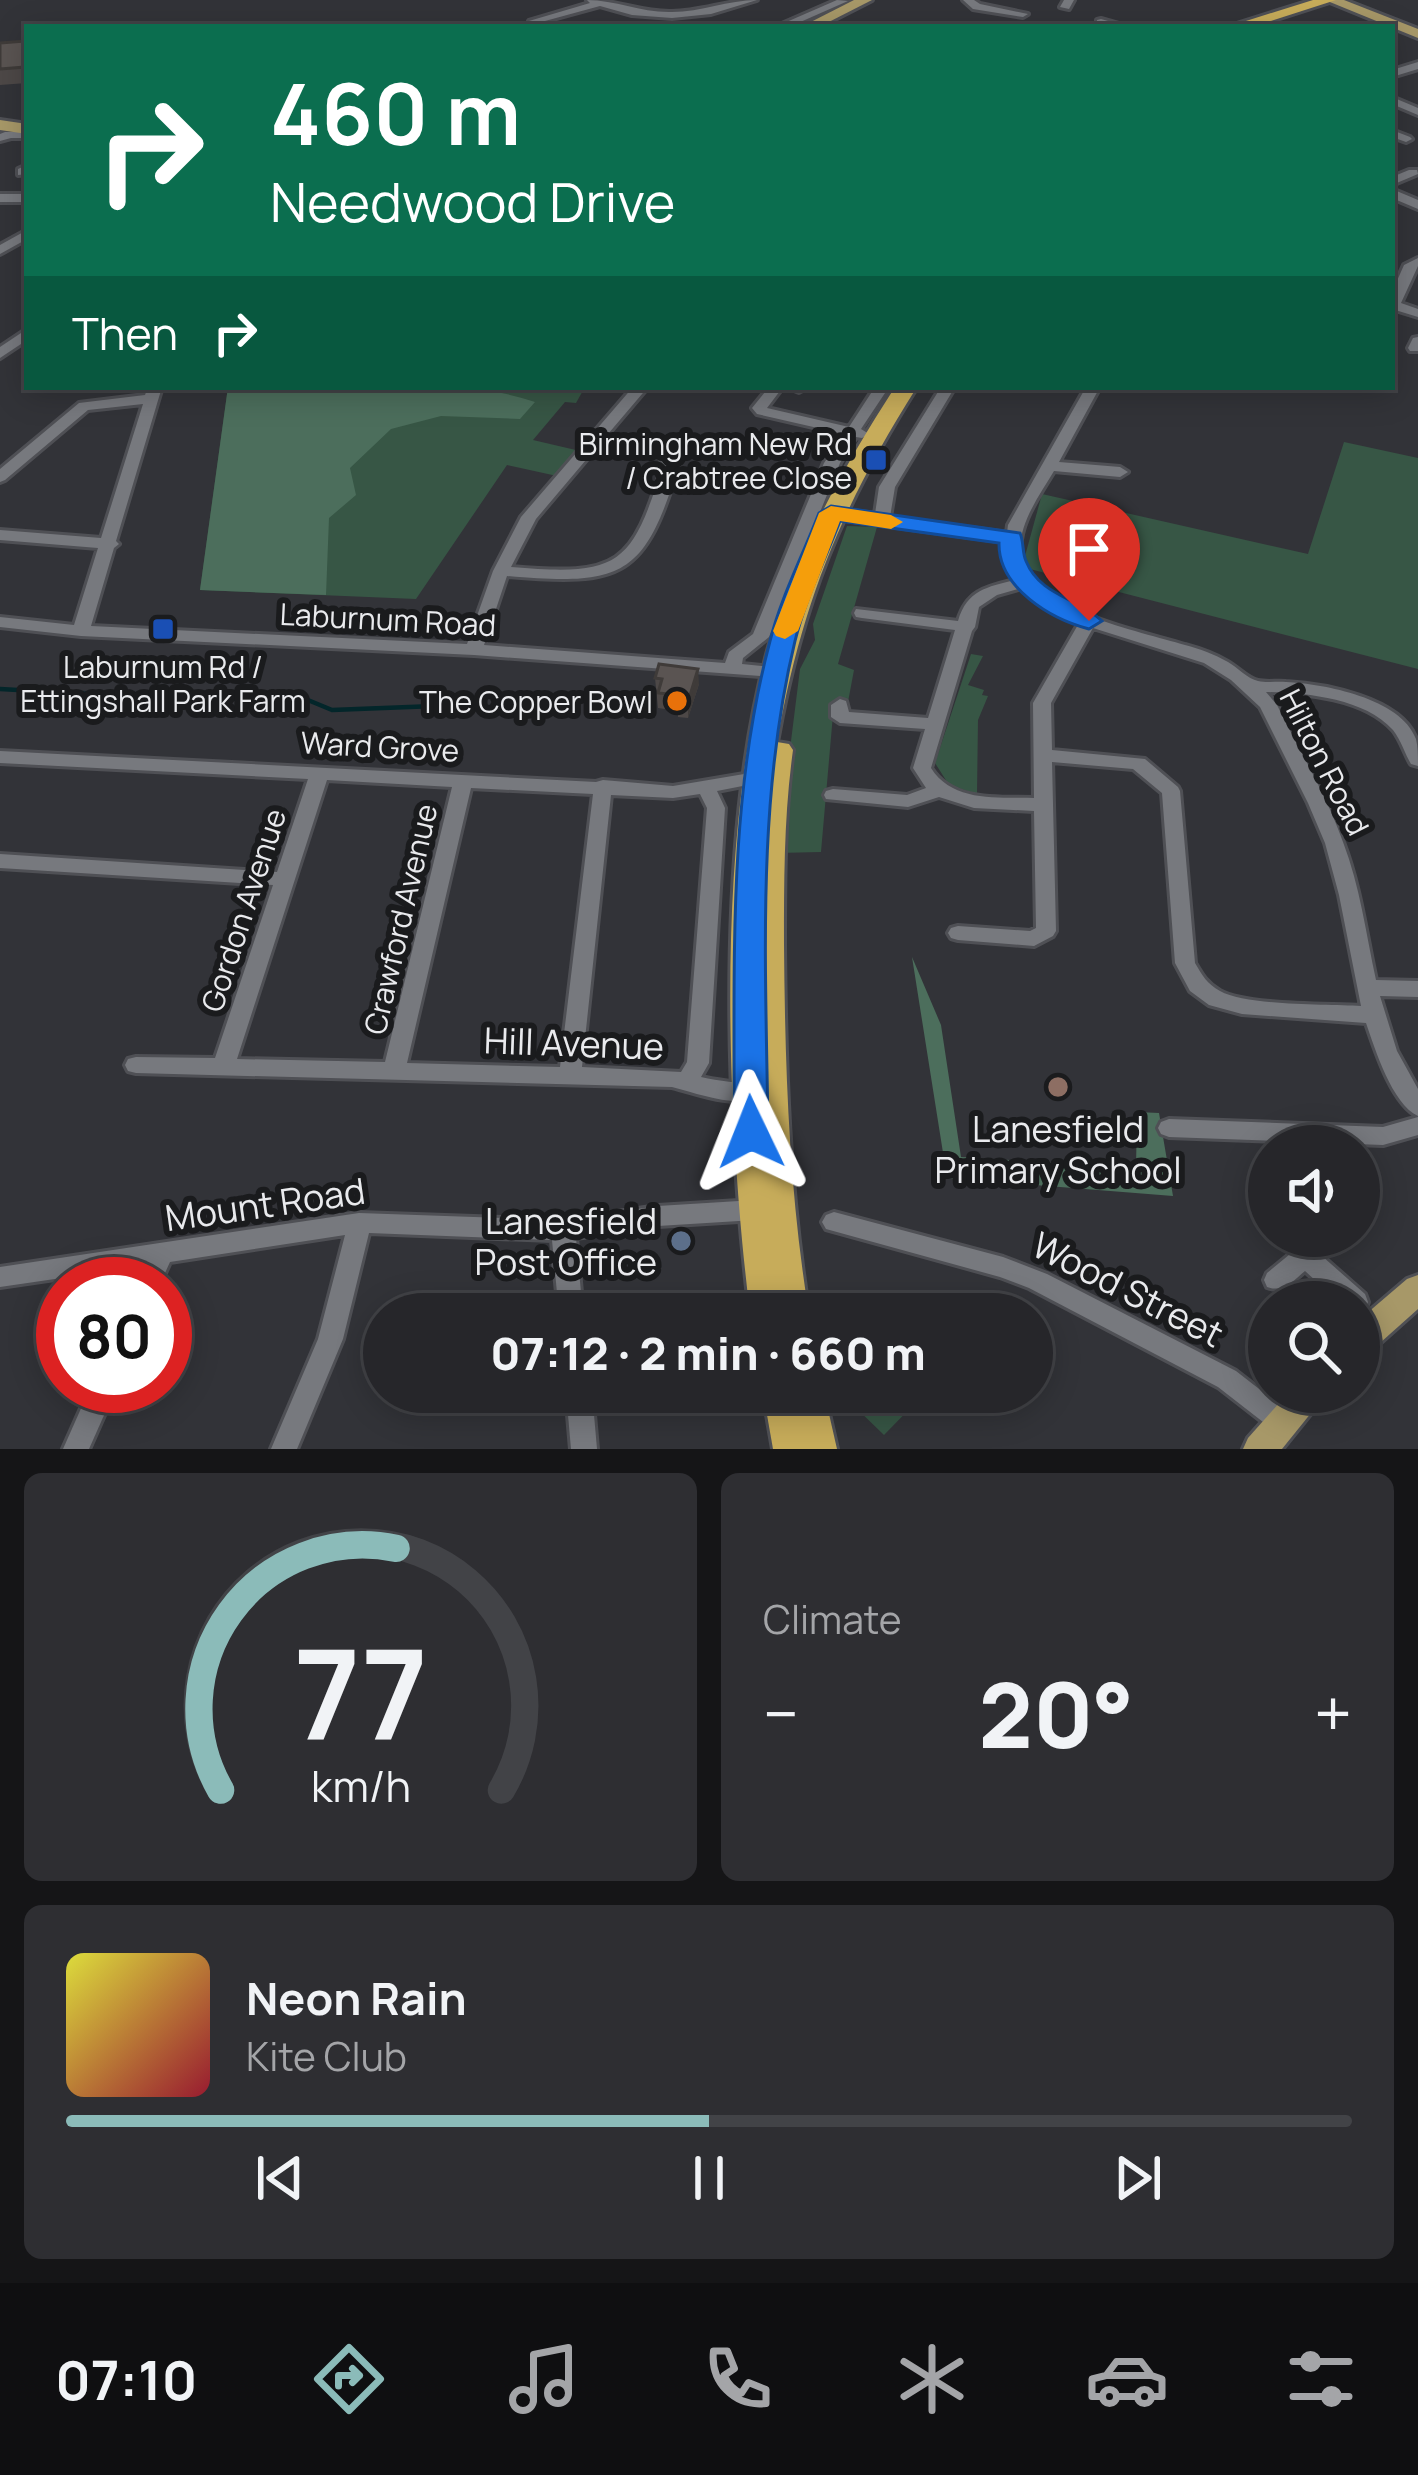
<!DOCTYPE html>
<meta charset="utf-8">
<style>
:root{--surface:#26262a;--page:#2e2e32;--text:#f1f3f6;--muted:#a4a5a8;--line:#424347;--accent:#8bbbb9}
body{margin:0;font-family:Manrope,sans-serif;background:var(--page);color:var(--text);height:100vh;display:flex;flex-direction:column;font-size:45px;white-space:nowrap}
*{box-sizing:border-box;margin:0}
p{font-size:39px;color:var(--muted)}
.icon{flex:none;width:66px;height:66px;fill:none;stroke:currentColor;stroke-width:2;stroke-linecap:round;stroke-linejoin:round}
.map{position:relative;height:1449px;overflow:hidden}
.details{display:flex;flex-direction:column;gap:24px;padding:24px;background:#151517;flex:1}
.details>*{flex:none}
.guide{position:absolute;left:24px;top:24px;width:1371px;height:366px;border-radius:0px;box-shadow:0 6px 30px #0003,0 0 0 3px var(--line);background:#0b6e4f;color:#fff;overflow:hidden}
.tools{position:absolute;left:1248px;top:1125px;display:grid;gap:24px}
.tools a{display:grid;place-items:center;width:132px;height:132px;border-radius:50%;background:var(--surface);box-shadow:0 6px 30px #0003,0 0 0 3px var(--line);font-size:60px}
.speed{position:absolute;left:36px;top:1257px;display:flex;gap:24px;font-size:60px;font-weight:700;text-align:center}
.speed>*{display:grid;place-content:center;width:156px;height:156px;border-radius:50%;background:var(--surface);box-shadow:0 6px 30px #0003,0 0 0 3px var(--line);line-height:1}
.speed .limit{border:18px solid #d22;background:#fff;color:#111}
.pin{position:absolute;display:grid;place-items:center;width:102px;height:102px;color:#fff;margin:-123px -51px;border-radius:50% 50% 50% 0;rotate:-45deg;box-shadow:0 0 12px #0007}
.pin .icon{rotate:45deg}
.me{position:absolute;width:132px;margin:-66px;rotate:358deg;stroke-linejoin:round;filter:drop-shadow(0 0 9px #0008)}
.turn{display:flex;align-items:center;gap:42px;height:252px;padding:0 48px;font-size:54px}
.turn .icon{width:156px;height:156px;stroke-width:2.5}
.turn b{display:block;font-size:84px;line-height:102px}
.then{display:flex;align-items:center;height:114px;padding:0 48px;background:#0003;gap:24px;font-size:45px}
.big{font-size:90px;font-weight:800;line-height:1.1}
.details .widget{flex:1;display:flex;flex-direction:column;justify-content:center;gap:18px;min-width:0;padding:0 42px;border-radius:18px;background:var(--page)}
.details .dial{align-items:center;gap:0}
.dial svg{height:312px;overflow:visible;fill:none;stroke:var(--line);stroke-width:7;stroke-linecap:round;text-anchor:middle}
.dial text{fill:var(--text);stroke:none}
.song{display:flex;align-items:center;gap:36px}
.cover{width:144px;height:144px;border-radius:18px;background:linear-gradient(135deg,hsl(60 70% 55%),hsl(350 70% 35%))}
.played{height:12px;border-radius:6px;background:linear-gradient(90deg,var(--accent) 50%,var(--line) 50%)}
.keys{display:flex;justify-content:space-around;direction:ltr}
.heat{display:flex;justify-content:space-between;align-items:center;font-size:66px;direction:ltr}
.details .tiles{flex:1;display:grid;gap:24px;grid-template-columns:1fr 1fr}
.widget:last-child{grid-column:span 2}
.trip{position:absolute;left:363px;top:1293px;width:690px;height:120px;border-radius:60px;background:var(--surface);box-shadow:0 6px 30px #0003,0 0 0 3px var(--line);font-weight:800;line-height:120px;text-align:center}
.menu{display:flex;height:192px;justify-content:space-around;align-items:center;background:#0f0f11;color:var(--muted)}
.menu .icon{width:84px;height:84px}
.menu .active{color:var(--accent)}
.menu b{font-size:54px;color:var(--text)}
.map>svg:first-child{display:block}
</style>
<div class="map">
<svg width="1418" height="1449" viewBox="0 0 1418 1449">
<rect width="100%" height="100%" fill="#323338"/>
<g fill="#375645">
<polygon points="228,387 585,387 576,403 565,402 533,440 580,451 557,476 507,465 416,599 200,590"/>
<polygon points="1344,442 1418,458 1418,669 1022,567 1042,494 1308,554"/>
<polygon points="847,526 877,527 838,664 854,670 848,702 834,703 821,852 777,853 800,669 815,640 813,624"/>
<polygon points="971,654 983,656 968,685 984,690 982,695 988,696 978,720 977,794 949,785 935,763"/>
<polygon points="849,1392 926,1392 884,1435 852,1404"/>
</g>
<g fill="#4c6e5c">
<path d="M228 387C318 387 452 373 535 402L520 419 441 416 391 429 350 468 356 495 329 518 326 595 200 590Z"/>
<polygon points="912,957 941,1025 961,1157 1136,1168 1137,1112 1159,1113 1173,1196 947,1178"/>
</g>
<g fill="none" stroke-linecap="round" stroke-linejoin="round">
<polyline stroke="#03262a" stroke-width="4.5" points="0,689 179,699 303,698 332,710 461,705"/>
<defs>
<g id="minor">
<path d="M587 0C616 0 642 13 672 12 701 12 728 0 757 0L711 14 672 18 632 15 600 6 534 24 529 21 590 3Z"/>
<polygon points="837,0 848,1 789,27 775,27"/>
<polygon points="963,0 974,0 980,4 1028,14 1023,17 973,9"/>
<polygon points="1064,0 1074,0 1069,9 1060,7"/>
<polygon points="1101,19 1122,25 1123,27 1097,24 1097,20"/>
<polygon points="1418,62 1418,69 1392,77 1392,70"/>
<polygon points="1392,97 1418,108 1418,115 1392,104"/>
<polygon points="1392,130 1410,137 1412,139 1406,142 1392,137"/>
<polygon points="5,132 27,132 27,138 11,138 0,141 0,134"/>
<polygon points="27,165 27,174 18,175 18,169"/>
<polygon points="1409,170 1417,170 1418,174 1392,185 1392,177"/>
<polygon points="1392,189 1418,200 1418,209 1392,198"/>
<rect x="0" y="194" width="27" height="8"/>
<polygon points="27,230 27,239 0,254 0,245"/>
<polygon points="1418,258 1418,266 1401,303 1418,309 1418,317 1392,309 1392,292 1404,265"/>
<polygon points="27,329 27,340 0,358 0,347"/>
<polygon points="1418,337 1418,351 1410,351 1408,348 1413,338"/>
<path d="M148 387H162L116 541 119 544 114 548 91 626 467 644 493 571 521 517 633 387H648L608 434 669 448 679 464C645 577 623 586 507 576L484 645 725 663 729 652 753 634 824 463 844 434 757 414 752 408 769 387H783L767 408 849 427 875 387H889L861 429 869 434 862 438 856 437 840 463 769 637 743 658 742 664 780 668 783 672 780 676 774 677 474 655 81 636 0 627V617L74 625 98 548 0 540V530L101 538 143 404 88 410 5 480 0 482V469L79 403 145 395ZM602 441 658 454 663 464C632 567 618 576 511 567L536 519Z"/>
<polygon points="787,387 805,387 806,388 799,392"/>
<path d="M941 387H955L895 487 890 517 1007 533 1008 525 1086 387H1100L1059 462 1120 467 1128 472 1120 477 1054 471C1040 495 1016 526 1021 556 1030 611 1140 631 1185 645 1200 649 1214 654 1228 662 1237 667 1248 679 1258 681 1267 683 1277 681 1286 682 1324 684 1401 698 1416 739 1418 747 1418 757 1418 766L1411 764C1405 754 1401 740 1393 730 1364 698 1306 693 1266 692L1277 705C1299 750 1326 794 1343 842 1360 886 1366 934 1376 980L1418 981V997L1380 996 1397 1051 1418 1089V1116C1392 1104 1375 1049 1366 1023L1242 1014 1209 1005 1190 991 1175 963 1162 793 1133 769 1052 762 1056 931 1053 936 1034 946 958 940 951 938 948 933 951 928 958 926 1030 931 1036 928 1034 811 974 808 939 797 908 807 826 799 824 795 826 791 833 789 907 795 926 788 913 768 925 729 840 723 831 717V705L840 699 846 701 849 712 928 718 955 630 862 618 856 617 854 613 856 609 958 621C967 590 987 587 1015 580L1004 556 1006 542 831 518 823 513 831 508 875 514 879 487ZM1022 588 1040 604 1079 623 1033 703 1034 798C999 797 953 803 931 768L972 631 975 627 979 607 997 595ZM1093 628 1204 663 1231 680 1260 707 1308 803 1325 843 1339 895 1361 1006C1328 1004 1247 1006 1220 991 1207 984 1202 975 1195 963L1180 791 1178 787 1145 759 1052 750 1051 703Z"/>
<path d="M0 751 596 782 603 780 673 786 756 772 763 774 765 778 763 782 717 791 725 808 709 1063 701 1077C719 1082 739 1081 757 1087L760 1093 757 1099C728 1106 700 1094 672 1087L136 1073 128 1071 125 1065 128 1059 136 1057 215 1058 273 885 0 868V854L277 872 308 779 0 763ZM327 780 452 787 385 1062 237 1059ZM471 788 593 794 560 1067 407 1063ZM700 794 707 808 687 1062 681 1072 582 1067 611 795 673 798Z"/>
<polygon points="1418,1117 1418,1135 1383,1145 1169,1137 1161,1134 1158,1128 1161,1122 1169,1119 1383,1127"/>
<polygon points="755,1200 763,1203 767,1210 763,1217 755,1220 658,1226 576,1238 583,1314 559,1314 552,1240 369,1233 343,1339 297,1449 271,1449 318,1339 345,1235 170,1262 160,1284 136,1284 144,1266 0,1287 0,1267 359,1213 563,1220 658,1206"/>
<polygon points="834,1212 1003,1257 1047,1274 1236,1371 1294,1416 1298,1424 1294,1432 1285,1436 1276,1432 1218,1387 1029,1288 1000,1277 826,1229 822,1222 826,1215"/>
<path d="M1312 1236H1332L1335 1241 1322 1256 1365 1294 1368 1302 1365 1310 1359 1312V1302H1339L1305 1271C1293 1281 1283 1293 1267 1287L1264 1280 1267 1273Z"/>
<polygon points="91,1386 117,1386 89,1449 63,1449"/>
<polygon points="566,1392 592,1392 597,1449 571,1449"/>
</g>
<g id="major">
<polygon points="854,0 872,0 819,27 801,27"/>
<polygon points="1325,0 1344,0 1418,29 1418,38"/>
<polygon points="0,120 27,124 27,134 0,130"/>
<polygon points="1418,1275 1418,1309 1371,1351 1359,1356 1359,1320 1407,1279"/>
<polygon points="1289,1392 1328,1392 1282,1449 1243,1449 1248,1438"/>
</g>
<g id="highway">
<polygon points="1313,0 1336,0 1252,27 1227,27"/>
<path d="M895 387H917C841 507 802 602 777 742L789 744 793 750C784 815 784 879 784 944 785 1069 789 1191 809 1314H750C725 1105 712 795 785 597 813 521 852 454 895 387Z"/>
<polygon points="763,1392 824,1392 837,1449 773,1449"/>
</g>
</defs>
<use href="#minor" stroke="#4f5055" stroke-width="6"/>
<use href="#major" stroke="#4f5055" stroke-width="6"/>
<use href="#highway" stroke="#4f5055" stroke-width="6"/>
<use href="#minor" fill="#77797e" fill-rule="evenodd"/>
<use href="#major" fill="#a79868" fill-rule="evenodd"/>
<use href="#highway" fill="#c7ac5a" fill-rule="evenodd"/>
</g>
<g fill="#4d4847">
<polygon points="25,41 27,50 27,83 0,85 0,43"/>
<polygon points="655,678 699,684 688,718 678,717 678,711 658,708"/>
</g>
<polygon fill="#3f3b39" points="698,669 699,684 688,718 688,702"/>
<g fill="#5a5452" stroke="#3f3b39" stroke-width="3">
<polygon points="25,41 25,67 0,69 0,43"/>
<polygon points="659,664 698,669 688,702 678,701 680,695 658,693 662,679 655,678"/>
</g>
<path fill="#1a73e8" stroke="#114b97" stroke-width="3" d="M831 506 1020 533C1024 542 1022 552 1026 561 1040 596 1079 598 1102 621L1089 629C1051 619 998 588 999 543L840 521C825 560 805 600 795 641 756 802 766 968 768 1132L763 1142 751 1146 739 1142 734 1132C735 967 727 802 770 641 781 597 803 555 819 513Z"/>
<polygon fill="#f59e0b" points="831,506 891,515 903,522 891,529 840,521 798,631 785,639 776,636 773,631 819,513"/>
<g fill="#1a4fb4" stroke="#1a1b1d" stroke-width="4.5">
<rect x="864" y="448" width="24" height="24" rx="6"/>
<rect x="151" y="617" width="24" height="24" rx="6"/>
</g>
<circle fill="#e8710a" stroke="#1a1b1d" stroke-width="4.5" cx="677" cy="701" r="12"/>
<circle fill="#8d6e63" stroke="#1a1b1d" stroke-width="4.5" cx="1058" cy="1087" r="12"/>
<circle fill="#5c6f8a" stroke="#1a1b1d" stroke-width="4.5" cx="681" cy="1241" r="12"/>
<g text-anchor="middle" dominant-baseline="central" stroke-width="12" stroke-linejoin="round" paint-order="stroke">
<g font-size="30" fill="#e9eaed" stroke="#1a1b1d" text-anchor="end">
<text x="852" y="443">Birmingham New Rd<tspan x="852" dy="34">/ Crabtree Close</tspan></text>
<text x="163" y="666" text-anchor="middle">Laburnum Rd /<tspan x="163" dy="34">Ettingshall Park Farm</tspan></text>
<text x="653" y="701">The Copper Bowl</text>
</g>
<g font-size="30" fill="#e9eaed" stroke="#1a1b1d">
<text transform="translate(388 619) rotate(3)">Laburnum Road</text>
<text transform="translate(380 746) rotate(3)">Ward Grove</text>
<text transform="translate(1325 762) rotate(63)">Hilton Road</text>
<text transform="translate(243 910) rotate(-72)">Gordon Avenue</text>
<text transform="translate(400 919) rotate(-77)">Crawford Avenue</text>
</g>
<g font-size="36" fill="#e9eaed" stroke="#1a1b1d">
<text transform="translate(574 1043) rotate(2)">Hill Avenue</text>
<text transform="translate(265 1204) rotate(-8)">Mount Road</text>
<text transform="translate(1128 1289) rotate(27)">Wood Street</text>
</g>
<g font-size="36" fill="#e9eaed" stroke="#1a1b1d">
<text x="1058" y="1128">Lanesfield<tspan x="1058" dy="41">Primary School</tspan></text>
<text x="657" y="1220" text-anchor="end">Lanesfield<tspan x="657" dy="41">Post Office</tspan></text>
</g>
</g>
</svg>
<div class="tools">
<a><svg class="icon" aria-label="sound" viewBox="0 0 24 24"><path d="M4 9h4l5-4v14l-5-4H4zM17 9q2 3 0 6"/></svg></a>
<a><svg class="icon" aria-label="search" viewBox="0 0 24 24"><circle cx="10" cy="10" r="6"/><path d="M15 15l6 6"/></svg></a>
</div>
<div class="speed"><div class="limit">80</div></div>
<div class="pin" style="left:1089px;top:621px;background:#d93025"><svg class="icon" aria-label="arrive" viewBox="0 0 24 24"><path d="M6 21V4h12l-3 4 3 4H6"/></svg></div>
<svg class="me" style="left:751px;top:1132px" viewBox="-20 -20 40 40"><path d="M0-17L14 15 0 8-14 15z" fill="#1a73e8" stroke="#fff" stroke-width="4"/></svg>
<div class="trip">07:12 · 2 min · 660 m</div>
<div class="guide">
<div class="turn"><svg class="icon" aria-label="right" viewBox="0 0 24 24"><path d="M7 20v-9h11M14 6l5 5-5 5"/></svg><div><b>460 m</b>Needwood Drive</div></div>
<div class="then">Then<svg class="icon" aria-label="right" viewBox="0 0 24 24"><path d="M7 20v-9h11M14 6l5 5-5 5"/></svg></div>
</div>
</div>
<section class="details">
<div class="tiles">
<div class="widget dial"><svg viewBox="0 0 100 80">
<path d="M14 69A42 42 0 1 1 86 69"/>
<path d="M14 69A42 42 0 0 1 59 7" stroke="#8bbbb9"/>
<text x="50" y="56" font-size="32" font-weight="700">77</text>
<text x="50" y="72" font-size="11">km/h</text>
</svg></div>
<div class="widget"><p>Climate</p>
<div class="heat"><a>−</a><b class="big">20°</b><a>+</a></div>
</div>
<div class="widget">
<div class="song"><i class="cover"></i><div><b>Neon Rain</b><p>Kite Club</p></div></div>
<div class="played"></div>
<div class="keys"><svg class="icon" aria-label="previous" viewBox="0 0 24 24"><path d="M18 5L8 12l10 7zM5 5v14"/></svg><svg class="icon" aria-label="pause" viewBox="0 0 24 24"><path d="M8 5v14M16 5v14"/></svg><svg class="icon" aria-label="next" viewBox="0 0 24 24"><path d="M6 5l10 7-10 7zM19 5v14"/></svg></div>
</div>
</div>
</section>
<nav class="menu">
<b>07:10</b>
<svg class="icon active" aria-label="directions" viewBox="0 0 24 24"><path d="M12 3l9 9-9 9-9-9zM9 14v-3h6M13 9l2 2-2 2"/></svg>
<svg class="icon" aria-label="music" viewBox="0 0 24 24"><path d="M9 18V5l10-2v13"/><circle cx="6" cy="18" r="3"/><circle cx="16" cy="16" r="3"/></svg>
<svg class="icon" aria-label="phone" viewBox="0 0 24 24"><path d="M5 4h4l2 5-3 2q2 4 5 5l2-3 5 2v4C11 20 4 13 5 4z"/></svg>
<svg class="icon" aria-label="climate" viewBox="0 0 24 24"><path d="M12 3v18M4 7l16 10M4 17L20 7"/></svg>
<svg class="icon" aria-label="car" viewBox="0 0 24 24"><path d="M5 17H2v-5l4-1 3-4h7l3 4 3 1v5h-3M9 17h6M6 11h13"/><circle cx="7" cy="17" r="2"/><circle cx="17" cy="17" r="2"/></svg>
<svg class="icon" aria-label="filters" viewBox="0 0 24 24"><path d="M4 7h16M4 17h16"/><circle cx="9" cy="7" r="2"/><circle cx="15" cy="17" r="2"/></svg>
</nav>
